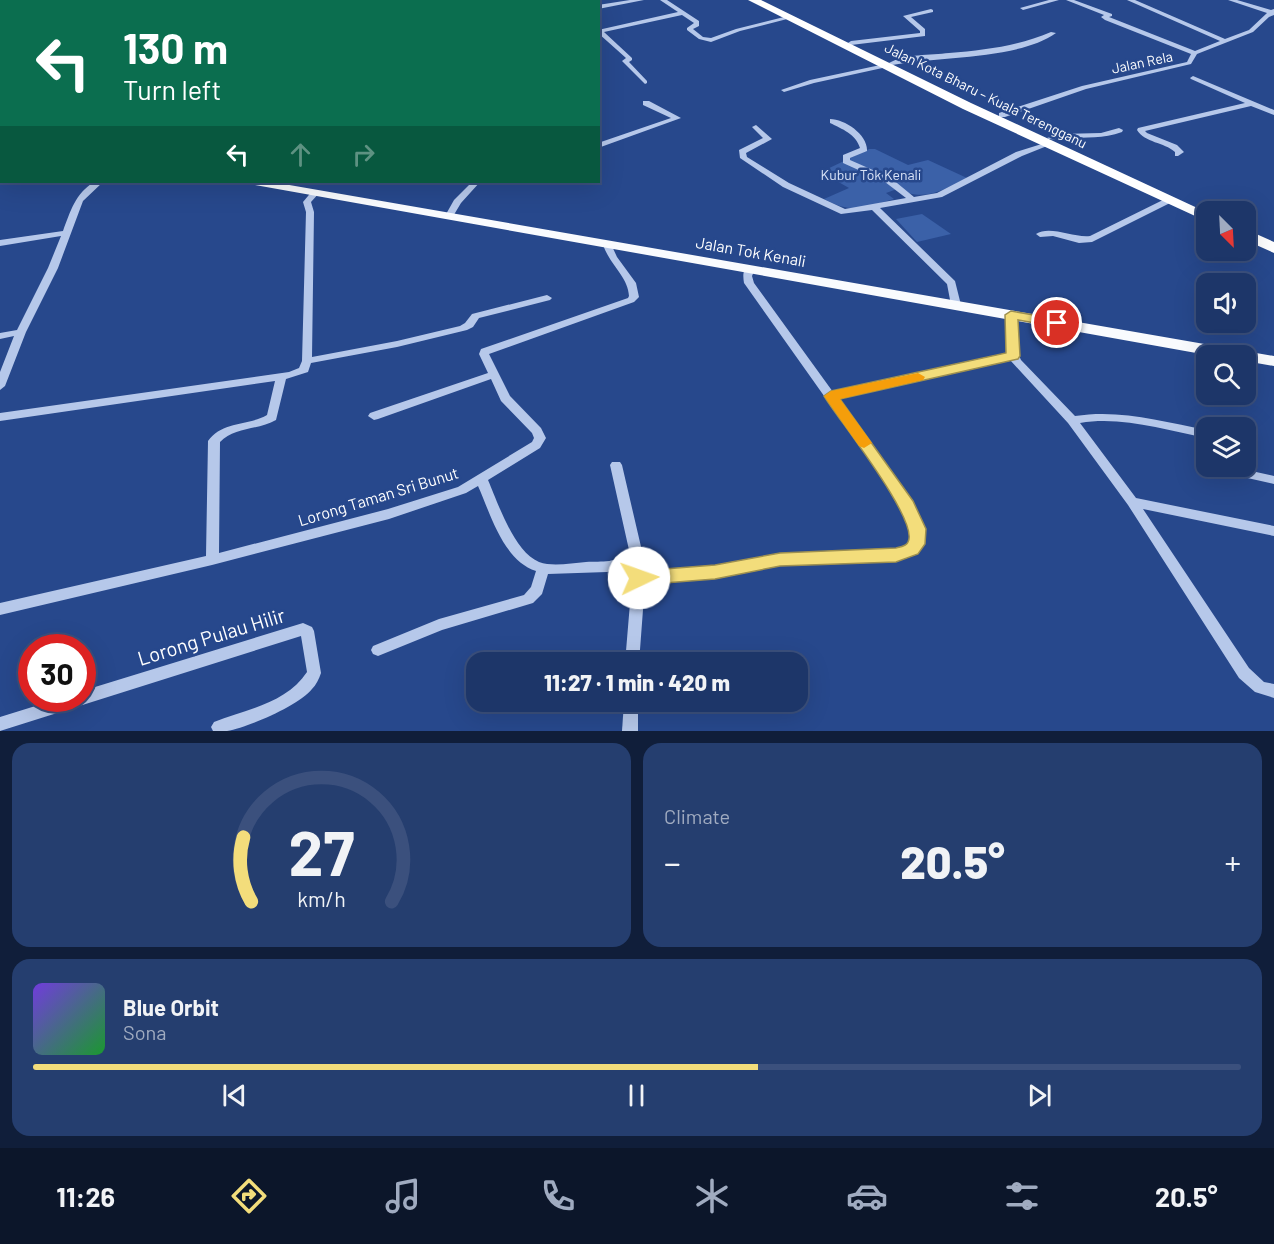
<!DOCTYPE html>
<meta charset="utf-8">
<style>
:root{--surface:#1d3669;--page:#253e6f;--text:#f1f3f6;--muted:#a0abc0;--line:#3b507d;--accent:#f3dd7b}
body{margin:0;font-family:Barlow,sans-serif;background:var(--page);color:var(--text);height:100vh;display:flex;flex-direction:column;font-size:22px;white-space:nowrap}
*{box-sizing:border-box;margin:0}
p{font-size:20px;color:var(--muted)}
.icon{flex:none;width:33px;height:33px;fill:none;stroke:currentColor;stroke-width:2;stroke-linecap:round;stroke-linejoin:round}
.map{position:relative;height:731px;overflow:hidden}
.side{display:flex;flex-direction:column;gap:12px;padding:12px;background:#101e3a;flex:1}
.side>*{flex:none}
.guide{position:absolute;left:0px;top:0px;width:600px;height:183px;box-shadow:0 6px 24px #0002,0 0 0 2px var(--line);background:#0b6e4f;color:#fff;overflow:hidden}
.needle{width:39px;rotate:156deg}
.controls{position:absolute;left:1196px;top:201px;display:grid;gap:12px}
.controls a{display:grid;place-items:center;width:60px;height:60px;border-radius:12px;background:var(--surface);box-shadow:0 6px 24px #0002,0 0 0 2px var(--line);font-size:30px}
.speed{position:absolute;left:18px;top:634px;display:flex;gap:12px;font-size:30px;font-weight:700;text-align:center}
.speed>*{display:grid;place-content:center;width:78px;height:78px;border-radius:50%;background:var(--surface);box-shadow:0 6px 24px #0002,0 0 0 2px var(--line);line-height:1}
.speed .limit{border:9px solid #d22;background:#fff;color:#111}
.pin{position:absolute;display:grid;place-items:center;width:51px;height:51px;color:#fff;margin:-26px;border:3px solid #fff;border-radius:50%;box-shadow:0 2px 6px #0007}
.me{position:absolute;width:66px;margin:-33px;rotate:87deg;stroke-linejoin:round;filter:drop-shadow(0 0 4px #0008)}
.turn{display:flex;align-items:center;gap:21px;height:126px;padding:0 24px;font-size:27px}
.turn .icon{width:78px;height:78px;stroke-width:2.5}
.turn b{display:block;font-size:42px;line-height:51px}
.lanes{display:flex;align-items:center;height:57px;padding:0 24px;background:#0003;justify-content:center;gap:30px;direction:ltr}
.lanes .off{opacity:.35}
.big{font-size:45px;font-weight:800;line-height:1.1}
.side .widget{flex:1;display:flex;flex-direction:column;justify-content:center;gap:9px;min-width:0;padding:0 21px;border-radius:18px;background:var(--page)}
.side .dial{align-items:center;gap:0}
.dial svg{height:156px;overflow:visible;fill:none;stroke:var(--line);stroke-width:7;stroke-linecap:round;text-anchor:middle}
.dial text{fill:var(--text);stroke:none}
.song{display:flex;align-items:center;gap:18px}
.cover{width:72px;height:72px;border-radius:9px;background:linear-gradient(135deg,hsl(260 70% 55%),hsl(130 70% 35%))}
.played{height:6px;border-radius:3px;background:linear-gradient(90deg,var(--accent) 60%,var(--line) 60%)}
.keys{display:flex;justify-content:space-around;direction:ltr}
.heat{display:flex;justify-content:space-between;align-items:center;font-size:33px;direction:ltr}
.side .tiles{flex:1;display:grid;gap:12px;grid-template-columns:1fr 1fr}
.widget:last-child{grid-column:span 2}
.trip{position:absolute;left:466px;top:652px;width:342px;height:60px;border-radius:18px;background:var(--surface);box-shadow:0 6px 24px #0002,0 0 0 2px var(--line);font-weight:800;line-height:60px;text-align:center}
.tabs{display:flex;height:96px;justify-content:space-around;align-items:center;background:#0c162a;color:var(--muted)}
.tabs .icon{width:42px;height:42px}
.tabs .active{color:var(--accent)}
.tabs b{font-size:27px;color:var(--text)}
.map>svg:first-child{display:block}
</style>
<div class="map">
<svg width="1274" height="731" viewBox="0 0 1274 731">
<rect width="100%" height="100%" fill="#27488c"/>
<g fill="#3b61a8">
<path d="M869 149H875L908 165 928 160 967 178C941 191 925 202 897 189L886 193 894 199C863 207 854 215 824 199L849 188 821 172Z"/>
<polygon points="922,214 951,234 917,242 896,219"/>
</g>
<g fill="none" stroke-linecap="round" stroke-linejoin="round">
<g fill="#b6c8ea" fill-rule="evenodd">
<polygon points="106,0 112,0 105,2"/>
<polygon points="630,0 644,0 598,9 598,5"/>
<polygon points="660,0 667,0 699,21 699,26 693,29 703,37 711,38 736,29 788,16 791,18 740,31 711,42 699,39 687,30 687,28 694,23 682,15 604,32 632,58 632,60 629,62 647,81 647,83 645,84 622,61 626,58 598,33 598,30 678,12"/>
<polygon points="1049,0 1059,0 1023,10 1020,8"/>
<polygon points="1066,0 1074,0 1112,14 1112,16 1109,17 1195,51 1220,41 1127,0 1135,0 1225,39 1249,30 1267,13 1228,0 1237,0 1271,10 1274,9 1274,15 1269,17 1253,32 1197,54 1191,64 1086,89 1005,117 999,117 999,113 1082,86 1187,62 1191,54 1105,20 1101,17 1104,15"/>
<polygon points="931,9 933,10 933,12 911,17 925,29 925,36 851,45 848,43 851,41 920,33 920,31 903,16"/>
<rect x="0" y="12" width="2" height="4"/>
<path d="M1051 32 1056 33C1018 60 939 56 892 65L889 63C905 54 931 55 949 53 985 50 1018 46 1051 32Z"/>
<polygon points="2,43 2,48 0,48 0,44"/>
<polygon points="885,64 888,66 887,67 814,83 784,92 781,90 810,80"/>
<path d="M1193 76 1274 110V115L1251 106 1145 131 1147 133 1177 145 1184 152 1178 156H1175V152C1164 142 1145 143 1137 130L1138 128 1245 103 1191 79 1190 78Z"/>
<polygon points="643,101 649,101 681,118 598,148 598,143 671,118 643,105"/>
<path d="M830 119C845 119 868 135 867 151L850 158V160L891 178 914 197 937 193 1016 152 1048 142 1052 144 1022 156 942 197 880 208 955 281 961 305 959 307 956 308 951 305 947 284 872 210 841 214 783 187 740 158 739 150 763 138 752 127 756 125 772 139 746 153 747 157 789 183 845 209 906 198 885 182 843 163V155L860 148C856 134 842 129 830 123Z"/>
<path d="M1119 128 1123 130 1122 132C1103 139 1086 137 1067 138 1059 138 1053 141 1047 138L1061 134 1101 133Z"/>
<path d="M94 182H103L83 201 58 268 26 332 5 386 0 390V372L14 336 0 339V333L17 330 48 268 61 236 0 246V240L63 231C71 210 75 194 94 182Z"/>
<polygon points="472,182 480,182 461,203 452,218 446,218 445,216 454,200"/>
<path d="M313 190H316L320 192 311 202 314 212 312 357 397 341 460 326 465 323 472 314 547 295 552 298 550 300 479 318 473 327 467 330 397 347 311 363 308 372 286 379 276 420C259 430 234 427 220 442L219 553 388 509 458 487 532 442 534 438 532 433 501 401 491 379 378 419 374 420 368 416 370 413 488 373 479 354 481 349 628 298 629 296C628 276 608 263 603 244L607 241 611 244 617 257 636 283 639 297 634 302 489 354 510 396 541 428 546 438 540 448 488 480C498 503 514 552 539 562 553 567 571 563 586 562 602 561 618 564 629 550L610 465 612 462H620L622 465 642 551 635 561 643 572 693 570 737 564 780 554 895 550 907 545 913 537 900 503 744 283C743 277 742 268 750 266L753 267 755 269 752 276 754 283 833 392 1008 354 1006 349V315L1011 312 1016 315V349L1021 360 1075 416C1119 409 1162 421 1206 430V438C1165 430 1122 416 1080 423L1136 498 1274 526V536L1143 509 1249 668 1264 682 1274 684V698L1255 692 1239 678 1128 505 1068 423 1010 360 837 398 909 498 925 537 917 553 896 560 780 564 737 574 693 580 645 583 639 663H625L632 579 625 568 607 572 548 574 542 594 533 603 442 630 378 656 373 654 371 650 373 646 439 619 524 595 531 587 536 571C503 560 491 515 478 486L466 493 389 519 212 565 0 615V603L206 556 208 441C222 421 248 426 267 415L275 381 0 421V413L289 372 299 368 302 361 306 212 303 202Z"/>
<path d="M1169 197 1173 200 1172 202 1092 242 1079 243 1053 236 1040 237 1036 234C1050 225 1073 238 1090 236Z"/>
<polygon points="1247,470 1274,476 1274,484 1243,477 1241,474 1243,471"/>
<path d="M303 623 312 627 314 631 321 673C319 679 316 685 312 689 298 706 249 727 227 731 223 731 218 731 213 731L211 727 214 722C245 710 287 703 307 672L301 636 0 731V717L58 699H82V691Z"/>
<polygon points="624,702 638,702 638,731 622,731"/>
</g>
<g fill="#f9fbfe" fill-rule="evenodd">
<rect x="0" y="135" width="2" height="6"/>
<polygon points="250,182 272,182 1274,356 1274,366 1245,361 1245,356 1213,356 255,185"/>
</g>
<g fill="#fff" fill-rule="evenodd">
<polygon points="748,0 761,0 971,103 1206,212 1206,221 963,109"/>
<polygon points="1245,229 1274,242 1274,253 1245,240"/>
</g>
</g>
<path fill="#f3dd7b" stroke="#9e9050" stroke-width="1.5" d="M1011 311 1057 319 1064 323 1057 327 1018 320 1020 356 1018 359 840 399 913 501 926 529 925 544 918 554 896 562 780 566 715 579 639 585 633 583 631 578 633 573 639 571 715 565 780 553 896 548C900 547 907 546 908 542 920 521 838 419 824 396L831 391 1006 353 1005 315Z"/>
<polygon fill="#f59e0b" points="918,373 925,377 923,380 840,399 872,443 864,448 859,446 824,396 831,391"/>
<g text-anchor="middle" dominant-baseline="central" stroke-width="5" stroke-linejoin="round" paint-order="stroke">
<g font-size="14" fill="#fff" stroke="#27488c">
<text transform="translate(1142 62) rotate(-12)">Jalan Rela</text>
<text transform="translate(986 95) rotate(26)">Jalan Kota Bharu – Kuala Terengganu</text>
</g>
<g font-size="14" fill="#dae4f8" stroke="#27488c">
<text x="871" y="174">Kubur Tok Kenali</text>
</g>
<g font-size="16" fill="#fff" stroke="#27488c">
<text transform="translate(751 251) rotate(10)">Jalan Tok Kenali</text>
<text transform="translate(378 496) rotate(-17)">Lorong Taman Sri Bunut</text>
</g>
<g font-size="20" fill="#fff" stroke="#27488c">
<text transform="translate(211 636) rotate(-17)">Lorong Pulau Hilir</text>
</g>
</g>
</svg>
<div class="controls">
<a><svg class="needle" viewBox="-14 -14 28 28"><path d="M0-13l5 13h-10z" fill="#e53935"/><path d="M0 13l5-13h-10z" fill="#a0abc0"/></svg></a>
<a><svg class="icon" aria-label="sound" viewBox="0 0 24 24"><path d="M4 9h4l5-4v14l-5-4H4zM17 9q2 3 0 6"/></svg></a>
<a><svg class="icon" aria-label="search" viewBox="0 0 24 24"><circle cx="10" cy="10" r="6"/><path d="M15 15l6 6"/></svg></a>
<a><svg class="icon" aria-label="layers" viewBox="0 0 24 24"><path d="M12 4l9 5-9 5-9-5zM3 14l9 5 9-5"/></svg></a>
</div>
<div class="speed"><div class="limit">30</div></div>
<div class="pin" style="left:1057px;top:323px;background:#d93025"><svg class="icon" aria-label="arrive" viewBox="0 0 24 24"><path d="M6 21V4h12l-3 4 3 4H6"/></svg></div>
<svg class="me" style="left:639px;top:578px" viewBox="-20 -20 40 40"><circle r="19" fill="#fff"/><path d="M0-13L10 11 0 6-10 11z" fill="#f3dd7b"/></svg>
<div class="trip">11:27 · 1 min · 420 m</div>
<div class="guide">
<div class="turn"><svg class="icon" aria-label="left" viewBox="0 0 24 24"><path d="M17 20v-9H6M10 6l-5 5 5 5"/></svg><div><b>130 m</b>Turn left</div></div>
<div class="lanes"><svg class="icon" aria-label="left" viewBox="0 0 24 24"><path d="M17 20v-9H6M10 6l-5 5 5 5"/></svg><svg class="icon off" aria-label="ahead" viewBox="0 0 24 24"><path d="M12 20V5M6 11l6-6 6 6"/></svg><svg class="icon off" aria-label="right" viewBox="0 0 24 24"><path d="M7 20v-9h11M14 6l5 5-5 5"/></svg></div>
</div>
</div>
<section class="side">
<div class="tiles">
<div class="widget dial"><svg viewBox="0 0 100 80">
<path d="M14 69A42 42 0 1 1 86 69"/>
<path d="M14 69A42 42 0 0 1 10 36" stroke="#f3dd7b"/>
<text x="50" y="56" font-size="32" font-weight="700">27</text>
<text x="50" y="72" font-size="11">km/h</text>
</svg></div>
<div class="widget"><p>Climate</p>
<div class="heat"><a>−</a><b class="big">20.5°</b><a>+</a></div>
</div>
<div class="widget">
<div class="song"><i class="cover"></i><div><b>Blue Orbit</b><p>Sona</p></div></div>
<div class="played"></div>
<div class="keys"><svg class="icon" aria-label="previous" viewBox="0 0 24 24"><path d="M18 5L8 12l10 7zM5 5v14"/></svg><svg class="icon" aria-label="pause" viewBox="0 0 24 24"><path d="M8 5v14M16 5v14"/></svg><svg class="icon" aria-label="next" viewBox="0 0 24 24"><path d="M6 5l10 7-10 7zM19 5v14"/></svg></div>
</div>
</div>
</section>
<nav class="tabs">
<b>11:26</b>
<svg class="icon active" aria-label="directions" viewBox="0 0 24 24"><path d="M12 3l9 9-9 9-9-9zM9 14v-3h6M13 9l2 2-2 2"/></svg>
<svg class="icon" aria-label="music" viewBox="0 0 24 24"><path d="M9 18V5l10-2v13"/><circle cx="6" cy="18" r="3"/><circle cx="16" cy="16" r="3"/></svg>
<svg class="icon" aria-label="phone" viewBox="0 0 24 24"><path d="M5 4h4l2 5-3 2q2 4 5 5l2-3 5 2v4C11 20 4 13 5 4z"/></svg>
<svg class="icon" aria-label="climate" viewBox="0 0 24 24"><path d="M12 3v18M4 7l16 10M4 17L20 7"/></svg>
<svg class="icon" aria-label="car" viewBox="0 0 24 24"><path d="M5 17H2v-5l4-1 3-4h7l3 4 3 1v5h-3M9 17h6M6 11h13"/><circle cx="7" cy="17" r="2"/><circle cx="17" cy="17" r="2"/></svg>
<svg class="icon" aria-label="filters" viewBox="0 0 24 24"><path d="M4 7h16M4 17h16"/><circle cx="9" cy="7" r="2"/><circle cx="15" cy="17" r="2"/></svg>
<b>20.5°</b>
</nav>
